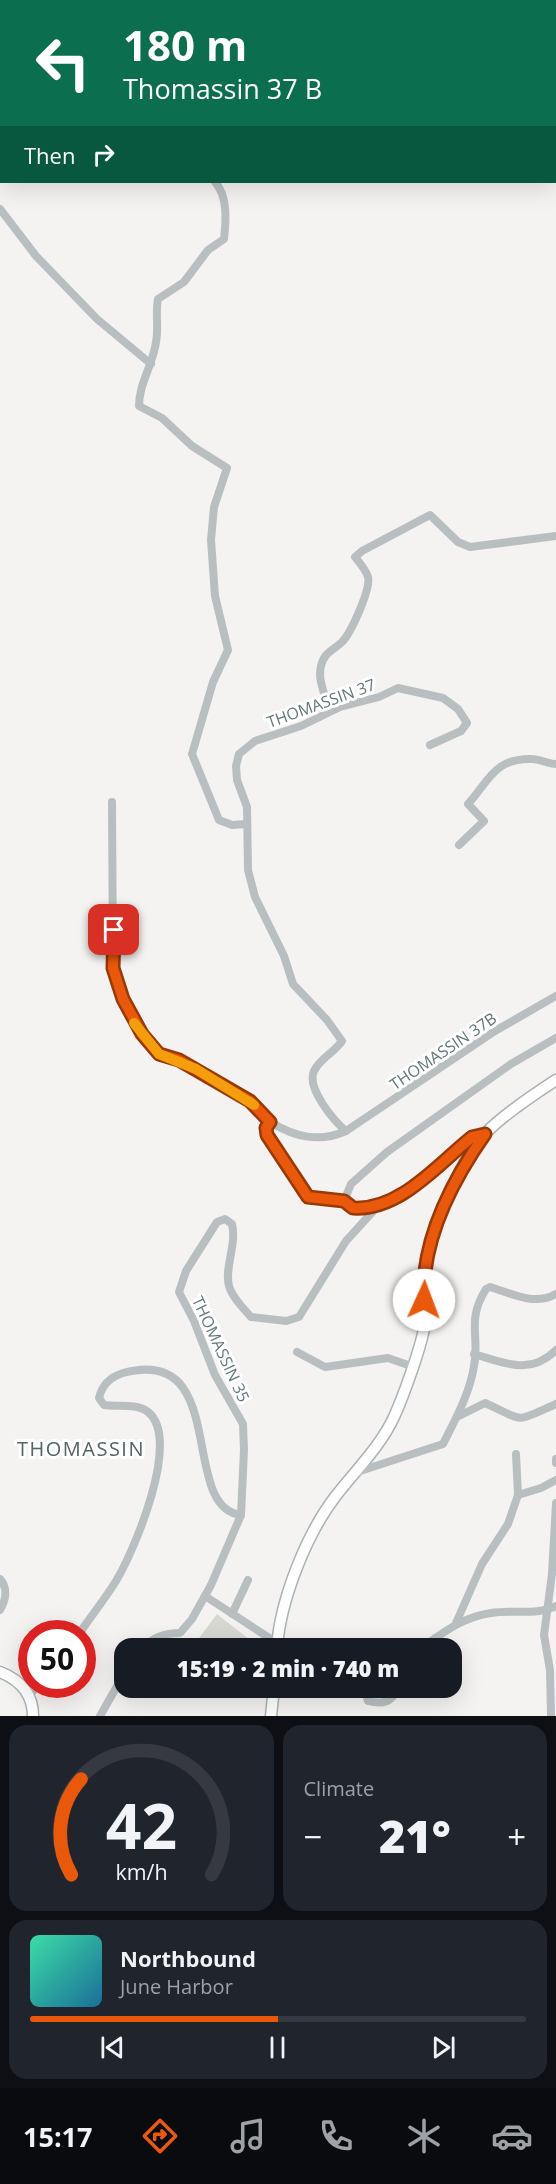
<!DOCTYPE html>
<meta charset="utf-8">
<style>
:root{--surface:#171b24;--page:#20242c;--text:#f1f3f6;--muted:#9ea1a6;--line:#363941;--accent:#ea580c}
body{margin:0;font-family:"Open Sans",sans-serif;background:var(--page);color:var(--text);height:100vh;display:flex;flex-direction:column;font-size:22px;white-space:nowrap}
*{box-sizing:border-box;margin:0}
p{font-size:20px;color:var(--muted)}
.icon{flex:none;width:33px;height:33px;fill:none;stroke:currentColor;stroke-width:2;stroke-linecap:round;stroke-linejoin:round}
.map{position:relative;height:1716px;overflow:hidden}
.sheet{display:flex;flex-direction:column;gap:9px;padding:9px;background:#0d0f14;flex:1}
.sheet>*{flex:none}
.guide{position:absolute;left:0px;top:0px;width:556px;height:183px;box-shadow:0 6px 24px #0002;background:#0b6e4f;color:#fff;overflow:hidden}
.speed{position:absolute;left:18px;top:1620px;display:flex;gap:12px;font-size:30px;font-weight:700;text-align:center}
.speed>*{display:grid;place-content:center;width:78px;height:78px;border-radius:50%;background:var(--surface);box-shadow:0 6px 24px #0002;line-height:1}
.speed .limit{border:9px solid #d22;background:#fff;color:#111}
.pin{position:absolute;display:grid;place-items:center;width:51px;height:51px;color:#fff;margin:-26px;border-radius:12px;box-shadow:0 3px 9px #0006}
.me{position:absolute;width:66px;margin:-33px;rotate:2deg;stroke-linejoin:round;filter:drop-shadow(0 0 4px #0008)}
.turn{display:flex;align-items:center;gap:21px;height:126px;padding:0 24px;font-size:27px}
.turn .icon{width:78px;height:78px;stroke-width:2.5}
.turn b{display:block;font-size:42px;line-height:51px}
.then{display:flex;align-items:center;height:57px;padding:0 24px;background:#0003;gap:12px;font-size:22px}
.big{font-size:45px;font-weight:800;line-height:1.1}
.sheet .tile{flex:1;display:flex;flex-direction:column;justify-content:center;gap:9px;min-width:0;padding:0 21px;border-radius:18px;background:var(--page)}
.sheet .dial{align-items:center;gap:0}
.dial svg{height:156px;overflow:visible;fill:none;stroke:var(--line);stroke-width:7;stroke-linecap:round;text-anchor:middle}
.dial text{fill:var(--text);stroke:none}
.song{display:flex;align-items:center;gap:18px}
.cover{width:72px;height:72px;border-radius:9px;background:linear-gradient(135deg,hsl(160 70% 55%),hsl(200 70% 35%))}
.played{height:6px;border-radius:3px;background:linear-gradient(90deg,var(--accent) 50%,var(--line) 50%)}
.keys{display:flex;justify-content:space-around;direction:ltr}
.heat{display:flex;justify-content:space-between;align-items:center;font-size:33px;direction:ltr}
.sheet .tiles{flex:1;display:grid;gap:9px;grid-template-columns:1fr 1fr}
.tile:last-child{grid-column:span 2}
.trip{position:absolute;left:114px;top:1638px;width:348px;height:60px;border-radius:18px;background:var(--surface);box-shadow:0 6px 24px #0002;font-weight:800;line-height:60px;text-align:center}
.tab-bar{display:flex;height:96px;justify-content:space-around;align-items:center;background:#090b0e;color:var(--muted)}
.tab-bar .icon{width:42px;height:42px}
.tab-bar .active{color:var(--accent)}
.tab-bar b{font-size:27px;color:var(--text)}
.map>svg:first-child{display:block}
</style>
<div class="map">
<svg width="556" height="1716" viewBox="0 0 556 1716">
<rect width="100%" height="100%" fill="#f4f3f1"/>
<polygon fill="#d6d8d1" points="217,1614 260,1648 206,1648 196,1642"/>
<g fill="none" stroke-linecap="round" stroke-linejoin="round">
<defs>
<g id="major">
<path d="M277 1648C280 1601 306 1535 335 1497 355 1471 380 1447 394 1417 403 1397 423 1343 425 1322 426 1308 422 1294 423 1281 426 1240 457 1166 484 1135 499 1118 536 1093 556 1080"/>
<path d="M0 1672C20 1680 33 1694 33 1716"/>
<polyline points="271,1716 274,1688"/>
</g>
</defs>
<use href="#major" stroke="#abb2b3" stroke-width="13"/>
<g stroke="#b9bfc0" stroke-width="8">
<polyline points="137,2 139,0"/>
<polyline points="0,112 2,115"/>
<polyline points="0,134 2,131"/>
<path d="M215 182C228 196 226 221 224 239L208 250 184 282 158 299C155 314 159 328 156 342 153 365 139 383 139 406L162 418 192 446 227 468 214 507 211 540 215 596 228 650 213 682 192 754 219 820 232 825 246 824"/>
<polyline points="0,209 36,256 97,319 151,364"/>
<path d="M328 712C327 696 317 681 321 666 324 652 333 651 342 642 351 633 371 589 368 577 366 570 360 563 355 557L362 551 430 515 458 542 470 547 556 536"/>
<path d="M112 802 113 968 131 1017 142 1034 159 1054 179 1060 250 1101 270 1122 266 1128 267 1135 308 1197 344 1201 353 1208C399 1211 438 1164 472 1137L485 1134"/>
<path d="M459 845 484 821 468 804C489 781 494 758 532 759 540 759 548 764 556 764"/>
<path d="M270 1122C295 1137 319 1143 346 1131 334 1121 306 1088 314 1071 320 1058 334 1053 342 1041L327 1020 293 984 284 956 255 897 248 870 247 807 237 780 236 766 239 754 255 741 301 726 340 707 379 697 398 688 443 698 458 709 467 723 461 731 430 745"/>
<polyline points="346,1131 495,1031 556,996"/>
<polyline points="344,1201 351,1184 387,1152 511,1064 556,1038"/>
<polyline points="297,1352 325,1367 388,1358 411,1366"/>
<path d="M474 1354C505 1363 530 1376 556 1350"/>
<path d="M457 1417 485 1403C527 1422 513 1423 556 1404"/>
<polyline points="516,1454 518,1495"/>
<polyline points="556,1459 556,1463"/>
<path d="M357 1472 443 1444C455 1420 470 1393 474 1366 480 1336 466 1321 486 1289L490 1287C513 1294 534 1306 556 1294"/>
<path d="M0 1579C8 1588 6 1600 0 1610"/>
<polyline points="205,1596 277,1643"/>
<polyline points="232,1614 248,1580"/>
<polyline points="456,1623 482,1564 508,1524 518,1495 541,1488 556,1480"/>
<path d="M79 1634C91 1616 105 1599 116 1581 134 1551 182 1439 148 1412 137 1403 117 1407 104 1405L99 1398C102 1385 110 1377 123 1373 231 1344 178 1508 241 1515"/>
<path d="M142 1648C153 1637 165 1633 180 1633L192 1619 211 1585 241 1515 244 1450 243 1424 215 1375 194 1321 179 1292 186 1271 217 1222 225 1219 232 1224C237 1245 224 1268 229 1286 232 1297 243 1308 251 1317L286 1321 299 1317 346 1241 377 1207"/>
<path d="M421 1648C444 1632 463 1617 491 1613 513 1609 536 1616 556 1606"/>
<path d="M364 1688 368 1701C383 1705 392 1702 399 1688"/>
<polyline points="29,1696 39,1684"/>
<polyline points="100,1716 124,1674"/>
<polyline points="551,1716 550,1670 544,1635 552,1574 556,1503"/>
</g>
<use href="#major" stroke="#fff" stroke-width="10"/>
</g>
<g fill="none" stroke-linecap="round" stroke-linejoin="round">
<defs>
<path id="route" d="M114 930 113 968 123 999 142 1034 159 1054 179 1060 250 1101 270 1122 266 1128 267 1135 308 1197 344 1201 353 1208C400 1211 438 1164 472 1137L485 1134C452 1181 421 1241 424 1300"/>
</defs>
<use href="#route" stroke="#983908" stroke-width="15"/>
<use href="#route" stroke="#ea580c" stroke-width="10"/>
<polyline stroke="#f59e0b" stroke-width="10" points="134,1023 159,1054 196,1069 254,1105"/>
</g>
<g text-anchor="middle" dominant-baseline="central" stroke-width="6" stroke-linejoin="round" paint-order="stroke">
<g font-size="16" fill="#637779" stroke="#fff">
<text transform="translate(321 703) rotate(-20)">THOMASSIN 37</text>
<text transform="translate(443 1051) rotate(-34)">THOMASSIN 37B</text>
<text transform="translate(221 1349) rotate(65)">THOMASSIN 35</text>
</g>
<g font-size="20" letter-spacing="1.5" fill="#546364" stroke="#fff">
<text x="81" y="1448">THOMASSIN</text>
</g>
</g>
</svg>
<div class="speed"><div class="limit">50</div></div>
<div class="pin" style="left:114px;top:930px;background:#d93025"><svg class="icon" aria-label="arrive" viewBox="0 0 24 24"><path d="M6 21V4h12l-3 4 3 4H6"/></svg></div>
<svg class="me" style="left:424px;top:1300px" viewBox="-20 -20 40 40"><circle r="19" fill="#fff"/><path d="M0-13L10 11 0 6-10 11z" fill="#ea580c"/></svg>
<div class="trip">15:19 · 2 min · 740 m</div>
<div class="guide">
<div class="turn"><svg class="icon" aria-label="left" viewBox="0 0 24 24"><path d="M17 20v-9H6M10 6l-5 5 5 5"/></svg><div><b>180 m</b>Thomassin 37 B</div></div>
<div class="then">Then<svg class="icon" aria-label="right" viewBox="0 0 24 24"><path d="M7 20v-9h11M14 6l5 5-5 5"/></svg></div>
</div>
</div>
<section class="sheet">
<div class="tiles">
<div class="tile dial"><svg viewBox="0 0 100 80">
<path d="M14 69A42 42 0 1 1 86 69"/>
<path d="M14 69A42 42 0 0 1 19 20" stroke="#ea580c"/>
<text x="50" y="56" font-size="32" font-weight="700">42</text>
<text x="50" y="72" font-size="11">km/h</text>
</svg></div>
<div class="tile"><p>Climate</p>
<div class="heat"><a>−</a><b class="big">21°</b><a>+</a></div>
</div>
<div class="tile">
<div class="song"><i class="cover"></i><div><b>Northbound</b><p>June Harbor</p></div></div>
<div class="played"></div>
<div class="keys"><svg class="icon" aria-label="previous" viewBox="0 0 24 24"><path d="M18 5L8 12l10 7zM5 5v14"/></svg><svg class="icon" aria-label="pause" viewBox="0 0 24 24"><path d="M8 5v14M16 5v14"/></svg><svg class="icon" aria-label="next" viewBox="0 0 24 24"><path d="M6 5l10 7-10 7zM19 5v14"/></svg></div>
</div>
</div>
</section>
<nav class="tab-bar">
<b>15:17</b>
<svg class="icon active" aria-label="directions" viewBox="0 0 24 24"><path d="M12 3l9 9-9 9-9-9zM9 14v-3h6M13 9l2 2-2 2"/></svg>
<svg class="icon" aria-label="music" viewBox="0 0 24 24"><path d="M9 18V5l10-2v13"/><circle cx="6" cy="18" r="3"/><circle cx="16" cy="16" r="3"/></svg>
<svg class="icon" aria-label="phone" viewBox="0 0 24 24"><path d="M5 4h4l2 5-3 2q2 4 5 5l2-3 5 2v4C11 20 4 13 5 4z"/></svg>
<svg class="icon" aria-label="climate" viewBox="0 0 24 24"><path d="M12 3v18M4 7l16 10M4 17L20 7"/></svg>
<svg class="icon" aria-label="car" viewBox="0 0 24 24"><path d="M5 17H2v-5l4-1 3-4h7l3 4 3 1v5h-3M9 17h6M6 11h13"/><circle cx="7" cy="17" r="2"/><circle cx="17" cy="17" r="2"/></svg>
</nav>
